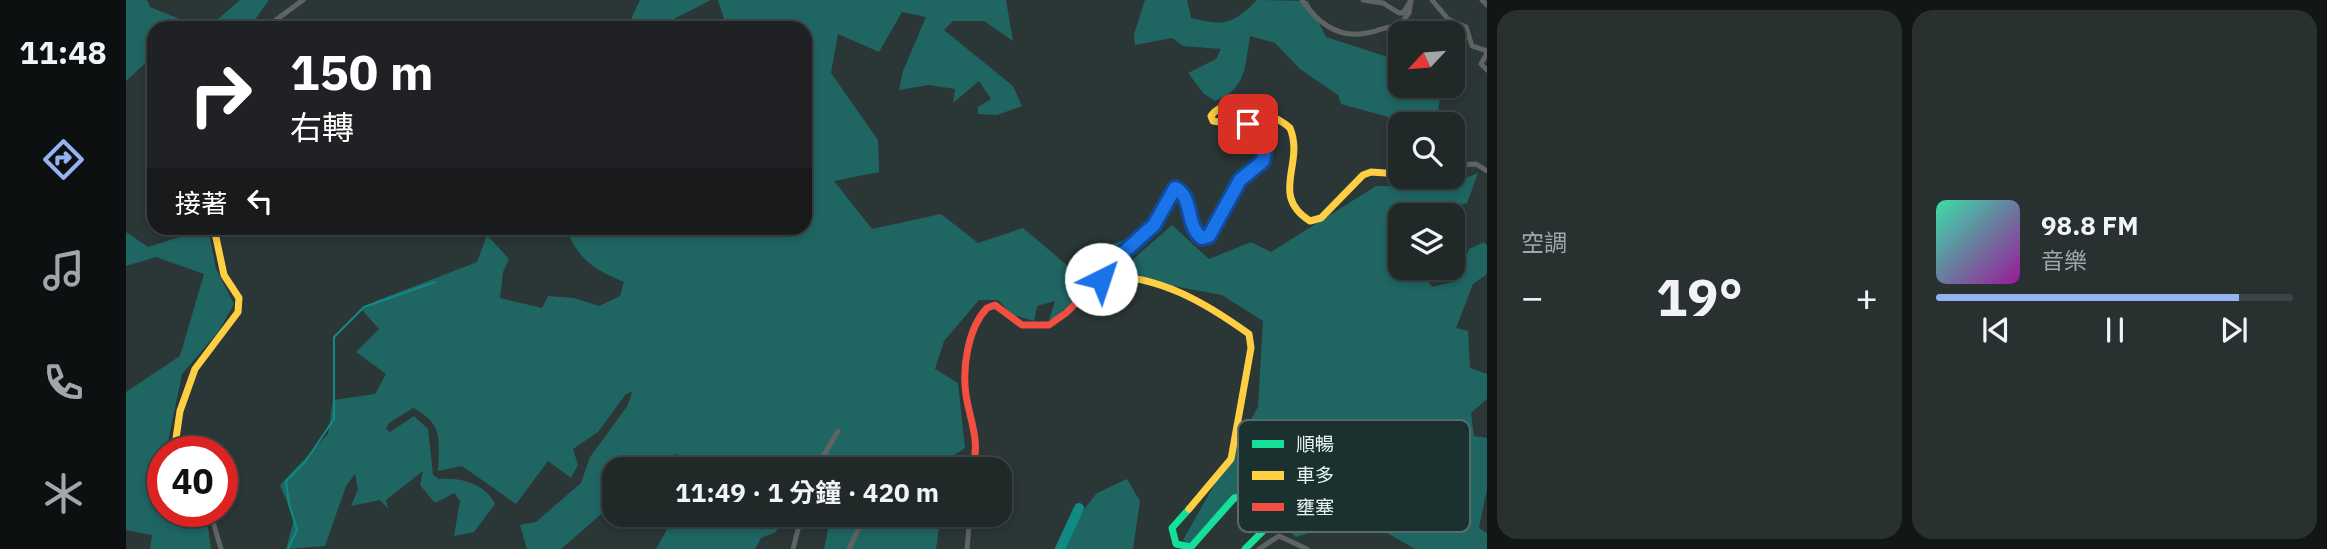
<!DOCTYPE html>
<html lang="zh-TW">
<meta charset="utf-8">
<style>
:root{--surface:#202828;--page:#283030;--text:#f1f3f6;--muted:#a2a6a8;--line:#3d4445;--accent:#95b2f1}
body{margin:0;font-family:"IBM Plex Sans","Noto Sans TC",sans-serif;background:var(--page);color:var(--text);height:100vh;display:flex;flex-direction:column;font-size:26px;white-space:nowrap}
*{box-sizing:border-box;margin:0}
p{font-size:23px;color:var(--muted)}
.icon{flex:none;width:38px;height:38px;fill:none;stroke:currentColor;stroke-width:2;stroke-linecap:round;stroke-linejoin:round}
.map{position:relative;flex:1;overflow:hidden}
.drawer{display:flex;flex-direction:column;gap:10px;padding:10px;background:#121616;width:840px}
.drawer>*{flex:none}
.hud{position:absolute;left:21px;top:21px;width:665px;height:214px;border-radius:21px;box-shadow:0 4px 10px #0003,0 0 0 2px var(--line);background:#202124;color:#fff;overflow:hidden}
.needle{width:46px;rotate:244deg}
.buttons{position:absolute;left:1262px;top:21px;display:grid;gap:14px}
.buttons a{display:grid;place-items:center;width:77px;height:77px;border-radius:14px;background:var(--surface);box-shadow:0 4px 10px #0003,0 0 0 2px var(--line);font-size:35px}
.speed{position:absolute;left:21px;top:436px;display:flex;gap:14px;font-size:35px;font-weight:700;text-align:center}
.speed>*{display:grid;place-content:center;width:91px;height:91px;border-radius:50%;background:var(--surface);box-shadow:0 4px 10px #0003,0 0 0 2px var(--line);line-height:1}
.speed .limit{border:10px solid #d22;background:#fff;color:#111}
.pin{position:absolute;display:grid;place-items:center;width:60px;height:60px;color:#fff;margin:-30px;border-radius:14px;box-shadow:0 4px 10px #0006}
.me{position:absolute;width:77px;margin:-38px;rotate:41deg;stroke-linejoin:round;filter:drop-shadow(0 0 5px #0008)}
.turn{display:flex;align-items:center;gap:24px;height:147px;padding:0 28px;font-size:32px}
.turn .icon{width:91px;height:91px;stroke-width:2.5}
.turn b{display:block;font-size:49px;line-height:60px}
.then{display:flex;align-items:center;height:66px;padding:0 28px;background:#0003;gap:14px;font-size:26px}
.big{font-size:52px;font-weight:700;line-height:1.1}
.drawer .tile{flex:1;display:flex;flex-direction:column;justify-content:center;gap:10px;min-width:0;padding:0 24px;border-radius:21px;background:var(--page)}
.song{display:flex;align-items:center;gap:21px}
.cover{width:84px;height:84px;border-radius:10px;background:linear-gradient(135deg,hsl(160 70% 55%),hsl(300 70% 35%))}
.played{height:7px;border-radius:4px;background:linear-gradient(90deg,var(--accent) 85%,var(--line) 85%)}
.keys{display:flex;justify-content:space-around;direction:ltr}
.heat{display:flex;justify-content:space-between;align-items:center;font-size:38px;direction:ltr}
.drawer .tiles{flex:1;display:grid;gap:10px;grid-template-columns:repeat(2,1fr)}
.trip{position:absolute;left:476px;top:457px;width:410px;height:70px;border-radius:21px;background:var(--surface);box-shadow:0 4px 10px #0003,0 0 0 2px var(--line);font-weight:700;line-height:70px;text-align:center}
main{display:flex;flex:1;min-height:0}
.dock{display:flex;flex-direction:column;width:126px;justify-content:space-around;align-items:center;background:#0d1010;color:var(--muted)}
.dock .icon{width:49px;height:49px}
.dock .selected{color:var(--accent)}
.dock b{font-size:32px;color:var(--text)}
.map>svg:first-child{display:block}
</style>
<main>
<nav class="dock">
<b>11:48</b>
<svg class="icon selected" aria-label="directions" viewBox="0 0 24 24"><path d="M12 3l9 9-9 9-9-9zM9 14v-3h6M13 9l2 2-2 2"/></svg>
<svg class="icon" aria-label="music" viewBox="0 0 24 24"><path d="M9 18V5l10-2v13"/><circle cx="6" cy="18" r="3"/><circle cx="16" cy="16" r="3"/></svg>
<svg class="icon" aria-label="phone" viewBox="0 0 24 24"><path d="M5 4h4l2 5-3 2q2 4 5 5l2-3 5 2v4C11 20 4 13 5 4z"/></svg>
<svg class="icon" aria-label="climate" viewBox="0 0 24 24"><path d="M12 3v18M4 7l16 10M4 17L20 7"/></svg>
</nav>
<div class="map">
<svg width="1361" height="549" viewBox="0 0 1361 549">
<rect width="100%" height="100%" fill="#2b3636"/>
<g fill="#1f6663">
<polygon points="0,0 21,0 24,7 56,20 84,26 114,0 143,0 123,28 28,28 28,61 23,60 0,81"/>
<polygon points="514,0 585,0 530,28 508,28 506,17"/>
<path d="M592 0H880L887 41 858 21H827L818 30 887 86 896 106 871 115 852 114V107L865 99 853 81 827 103 829 89 803 85 773 90 777 71 800 17 776 12 753 52 712 34 705 73 752 140 753 172 708 181 746 229 815 214 852 243 897 228 956 278 984 258 975 254 981 246 1016 234 929 318 923 320 929 301 911 306 908 321 887 315 872 300H853L818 341 809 369 832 383 839 448 828 455 825 469H710V463L685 469H557L551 453 528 469H488V503L435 549H401L394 525 410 522 455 483 464 457 502 405 506 392 500 394 472 432 447 449 452 465 445 478 422 461 390 504 336 466 312 471C313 440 318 424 287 408L263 423 260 429 264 432 288 416 302 429 307 475 313 479C334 477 359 483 369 504L348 532 328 536 334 501 328 493 309 503 294 485 297 471 260 500 262 509 254 500 225 506 232 489 229 474 220 486 199 546 160 549 168 519 154 485 202 434 207 400 249 394 260 374 230 352 253 329 236 310 250 301 351 262 361 235 383 259 377 272 374 298 416 308 422 296 448 298 473 306 494 296 498 282C467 269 454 261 440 229L443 228H679V28H581L598 19Z"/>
<path d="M1019 0H1061L1065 18C1099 26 1106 25 1131 0L1182 1 1200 37 1274 61V86H1316L1310 124H1288L1215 104 1212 95 1174 69 1149 43 1124 36C1119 65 1121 89 1089 101L1078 94 1062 73 1090 59 1095 49 1057 46 1046 38 1009 45 1008 34Z"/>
<polygon points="1352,173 1341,203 1316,210 1309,215 1274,215 1274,268 1293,268 1306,287 1331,281 1343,249 1358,242 1361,246 1361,274 1347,284 1330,328 1342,331 1344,368 1361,374 1361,399 1345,413 1348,436 1361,438 1361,489 1353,528 1361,533 1361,549 1289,549 1233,517 1170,537 1119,493 1067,548 1057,540 1132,407 1137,321 1096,295 1031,283 997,268 1046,225 1083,259 1125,242 1145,252 1250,186 1318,187"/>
<polygon points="82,228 90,269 108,304 92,332 56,374 40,451 37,452 37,511 72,511 81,521 85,549 24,549 26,535 0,530 0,392 54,356 78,274 30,257 0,266 0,232 22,247"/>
<polygon points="1001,479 1014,501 1007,549 930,549 933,540 971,493"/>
<polygon points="549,515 549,514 657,515 650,532 635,538 629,549 530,549"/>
<polygon points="705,515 815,515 810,549 698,549"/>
</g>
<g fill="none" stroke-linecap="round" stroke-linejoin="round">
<polyline stroke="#108a84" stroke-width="2" points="162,549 171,530 163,504 160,481 179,462 208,419 208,337 238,307 309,282"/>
<polyline stroke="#108a84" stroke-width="10" points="934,549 953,508"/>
<g stroke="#5f6463" stroke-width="5">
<path d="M1176 0C1191 22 1212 39 1241 33 1253 31 1260 26 1273 26L1283 13 1285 0"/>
<polyline points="1237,0 1257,3 1273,13 1277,13 1285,0"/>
<polyline points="1306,0 1322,19 1340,27 1346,46 1361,51"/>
<polyline points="1356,0 1361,5"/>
<polyline points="139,28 177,0"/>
<polyline points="1361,53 1355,64 1361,70"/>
<polyline points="1326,165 1350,164 1361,171"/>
<polyline points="690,469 712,431"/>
<polyline points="84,511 95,549"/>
<polyline points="667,549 676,514"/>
<polyline points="723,549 739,515 759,521 781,520"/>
<polyline points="841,549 844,514"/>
<polyline points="1133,549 1153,536 1181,549"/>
</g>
<polyline stroke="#16e098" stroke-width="7" points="1063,509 1046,528 1050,544 1065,547 1108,498 1128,495 1137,502 1143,516 1138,530 1119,549"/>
<g stroke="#ffcf43" stroke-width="7">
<path d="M1107 193C1120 169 1143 168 1138 137L1126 127 1087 121 1085 116C1100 93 1148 114 1164 128 1179 164 1143 195 1184 221L1195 218 1237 175 1245 172 1274 174"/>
<path d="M978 275C1035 277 1077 301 1123 334L1125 348 1105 459 1063 509"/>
<polyline points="48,452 54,411 69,369 112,312 113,298 98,275 88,228"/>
</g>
<path stroke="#f24e42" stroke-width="7" d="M846 469C855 442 844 421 840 395 836 367 842 328 861 308L869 305 896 325H923L940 313 1028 225 1049 188C1066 200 1061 224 1076 238L1083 236 1107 193"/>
</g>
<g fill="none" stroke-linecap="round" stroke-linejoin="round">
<defs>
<path id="route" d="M975 279 988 261 1028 225 1049 188C1068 197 1059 226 1076 238L1083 236 1114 180 1137 161C1142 143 1138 134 1122 124"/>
</defs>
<use href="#route" stroke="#114b97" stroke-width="18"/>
<use href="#route" stroke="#1a73e8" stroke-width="12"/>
</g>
<rect x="1112" y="420" width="232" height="112" rx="10" fill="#1b312f" stroke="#586b6a" stroke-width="2"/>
<rect x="1126" y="440" width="32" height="8" fill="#16e098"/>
<rect x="1126" y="471" width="32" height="9" fill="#ffcf43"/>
<rect x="1126" y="503" width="32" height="8" fill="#f24e42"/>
<g font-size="19" fill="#e6f3f2">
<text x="1170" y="451">順暢</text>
<text x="1170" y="482">車多</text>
<text x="1170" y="514">壅塞</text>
</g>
</svg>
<div class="buttons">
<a><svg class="needle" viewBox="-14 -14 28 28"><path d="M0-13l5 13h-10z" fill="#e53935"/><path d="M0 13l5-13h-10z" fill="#a2a6a8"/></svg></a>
<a><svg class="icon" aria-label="search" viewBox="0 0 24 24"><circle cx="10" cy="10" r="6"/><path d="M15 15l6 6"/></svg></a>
<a><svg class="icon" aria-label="layers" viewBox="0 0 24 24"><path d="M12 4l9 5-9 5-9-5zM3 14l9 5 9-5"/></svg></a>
</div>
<div class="speed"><div class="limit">40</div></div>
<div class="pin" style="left:1122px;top:124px;background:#d93025"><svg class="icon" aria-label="arrive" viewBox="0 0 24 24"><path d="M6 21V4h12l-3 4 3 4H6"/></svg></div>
<svg class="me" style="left:975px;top:279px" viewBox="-20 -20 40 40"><circle r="19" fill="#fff"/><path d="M0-13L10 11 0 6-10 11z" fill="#1a73e8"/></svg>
<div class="trip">11:49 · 1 分鐘 · 420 m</div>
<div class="hud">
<div class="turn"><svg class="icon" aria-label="right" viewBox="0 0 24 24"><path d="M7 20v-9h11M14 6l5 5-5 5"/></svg><div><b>150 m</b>右轉</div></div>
<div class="then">接著<svg class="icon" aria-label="left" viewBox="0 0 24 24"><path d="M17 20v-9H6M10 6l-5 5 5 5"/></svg></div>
</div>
</div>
<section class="drawer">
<div class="tiles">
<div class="tile"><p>空調</p>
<div class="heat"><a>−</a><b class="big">19°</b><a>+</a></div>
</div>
<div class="tile">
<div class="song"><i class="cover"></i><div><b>98.8 FM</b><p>音樂</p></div></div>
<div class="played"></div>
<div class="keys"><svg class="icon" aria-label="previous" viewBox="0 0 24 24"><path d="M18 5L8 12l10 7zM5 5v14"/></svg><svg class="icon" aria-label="pause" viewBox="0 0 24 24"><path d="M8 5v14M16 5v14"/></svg><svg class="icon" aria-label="next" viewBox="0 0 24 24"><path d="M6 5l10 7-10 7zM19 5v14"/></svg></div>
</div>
</div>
</section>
</main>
